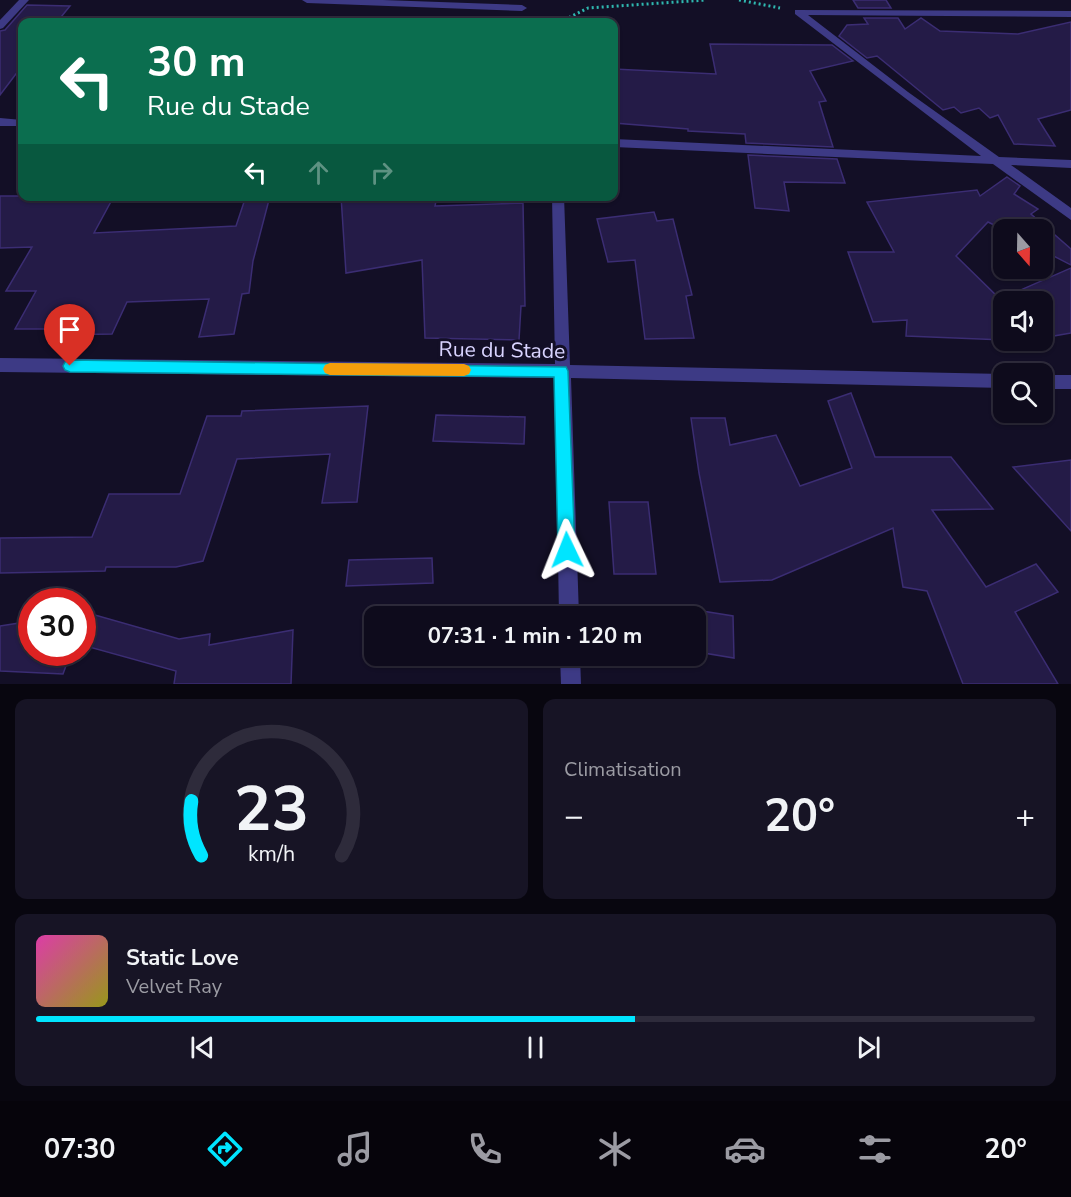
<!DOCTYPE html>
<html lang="fr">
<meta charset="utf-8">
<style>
:root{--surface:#0e0b1c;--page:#171425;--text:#f1f3f6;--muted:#9b9ba3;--line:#2e2b3b;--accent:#00e5ff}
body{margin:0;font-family:"Nunito Sans",sans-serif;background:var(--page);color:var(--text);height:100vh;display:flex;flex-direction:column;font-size:22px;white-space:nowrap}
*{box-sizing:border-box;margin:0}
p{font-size:20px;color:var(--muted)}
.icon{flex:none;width:33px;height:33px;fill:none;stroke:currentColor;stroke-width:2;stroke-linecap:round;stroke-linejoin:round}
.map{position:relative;height:684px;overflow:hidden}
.side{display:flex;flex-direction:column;gap:15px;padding:15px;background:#08060f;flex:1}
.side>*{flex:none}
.guide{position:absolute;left:18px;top:18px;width:600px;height:183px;border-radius:12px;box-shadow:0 2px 4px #0004,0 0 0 2px var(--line);background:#0b6e4f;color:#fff;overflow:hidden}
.needle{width:39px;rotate:160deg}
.fabs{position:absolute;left:993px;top:219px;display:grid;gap:12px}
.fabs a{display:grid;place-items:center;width:60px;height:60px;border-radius:12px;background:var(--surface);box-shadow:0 2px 4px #0004,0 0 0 2px var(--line);font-size:30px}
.speed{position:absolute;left:18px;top:588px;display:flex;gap:12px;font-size:30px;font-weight:700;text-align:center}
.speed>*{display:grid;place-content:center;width:78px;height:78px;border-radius:50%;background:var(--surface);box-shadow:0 2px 4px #0004,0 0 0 2px var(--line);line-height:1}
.speed .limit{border:9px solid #d22;background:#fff;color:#111}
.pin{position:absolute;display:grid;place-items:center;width:51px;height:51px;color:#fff;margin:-62px -26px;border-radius:50% 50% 50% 0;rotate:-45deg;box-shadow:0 0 6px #0007}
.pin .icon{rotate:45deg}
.me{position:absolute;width:66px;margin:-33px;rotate:358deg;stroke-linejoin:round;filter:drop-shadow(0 0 4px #0008)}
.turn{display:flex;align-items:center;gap:21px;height:126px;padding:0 30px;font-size:27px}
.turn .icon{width:78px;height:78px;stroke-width:2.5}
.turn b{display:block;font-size:42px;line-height:51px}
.lanes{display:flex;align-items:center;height:57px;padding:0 30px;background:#0003;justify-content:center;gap:30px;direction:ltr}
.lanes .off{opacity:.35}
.big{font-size:45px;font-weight:700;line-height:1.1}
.side .tile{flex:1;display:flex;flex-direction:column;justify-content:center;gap:9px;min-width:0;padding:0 21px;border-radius:12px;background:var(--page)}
.side .dial{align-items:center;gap:0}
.dial svg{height:156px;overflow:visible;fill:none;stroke:var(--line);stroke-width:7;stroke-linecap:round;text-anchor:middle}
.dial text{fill:var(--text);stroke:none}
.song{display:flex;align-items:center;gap:18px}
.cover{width:72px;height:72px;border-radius:9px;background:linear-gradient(135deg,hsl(320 70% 55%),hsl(60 70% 35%))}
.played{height:6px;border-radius:3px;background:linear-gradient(90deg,var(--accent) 60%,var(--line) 60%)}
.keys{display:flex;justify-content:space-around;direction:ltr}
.heat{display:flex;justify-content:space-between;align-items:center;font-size:33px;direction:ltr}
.side .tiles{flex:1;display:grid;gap:15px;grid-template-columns:1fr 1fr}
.tile:last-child{grid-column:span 2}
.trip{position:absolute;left:364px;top:606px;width:342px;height:60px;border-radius:12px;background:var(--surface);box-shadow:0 2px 4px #0004,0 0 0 2px var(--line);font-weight:700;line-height:60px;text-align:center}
.tabs{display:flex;height:96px;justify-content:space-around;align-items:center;background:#06040b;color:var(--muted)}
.tabs .icon{width:42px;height:42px}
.tabs .active{color:var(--accent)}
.tabs b{font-size:27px;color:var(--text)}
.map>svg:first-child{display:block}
</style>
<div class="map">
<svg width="1071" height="684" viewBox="0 0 1071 684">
<rect width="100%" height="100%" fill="#130f26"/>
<g fill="#241b47" stroke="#3b2d73" stroke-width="1.5">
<polygon points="853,0 886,0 891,8 858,8"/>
<polygon points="27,5 70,6 57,22 22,22 22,66 0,95 0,31 5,30"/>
<polygon points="864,18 898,18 905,29 921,18 940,31 1018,34 1071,22 1071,110 1038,119 1055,146 1014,144 998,115 990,118 979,108 961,113 954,107 943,110 877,56 867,58 839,36 847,25 868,24"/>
<polygon points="710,44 832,45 853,61 810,71 826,101 819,102 833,147 746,143 745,134 688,131 688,129 614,123 614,69 716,74"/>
<polygon points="748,155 837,159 845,183 784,182 789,211 755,208"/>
<polygon points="1007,177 1020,186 1014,194 1038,209 1031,214 1071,249 1071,265 1042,250 1042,230 1004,230 988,222 956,256 1000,299 1071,268 1071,333 1042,338 1042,302 1004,302 1004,340 906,336 907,320 873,322 848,252 894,252 867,202 977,190 980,196"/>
<polygon points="0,196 114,196 94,233 236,226 246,196 270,196 253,261 249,293 242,294 234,334 199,337 209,299 127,302 112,334 50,335 53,329 15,329 36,291 6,291 32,247 0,248"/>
<polygon points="341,196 437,196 435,206 523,203 525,306 521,306 519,340 425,338 422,260 346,273"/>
<polygon points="654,212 657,221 673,219 692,295 686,296 694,338 645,339 635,260 608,262 597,219"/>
<polygon points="851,393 875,457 951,457 993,509 932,510 986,587 1036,564 1058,592 1015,612 1058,684 963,684 927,591 903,587 893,528 772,580 720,582 699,473 691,418 725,418 730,445 776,435 800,486 852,468 828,401"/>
<polygon points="368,406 357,502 322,503 330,454 237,459 203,561 176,567 106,567 105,571 0,573 0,538 92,537 109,494 180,494 207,416 241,416 242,411"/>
<polygon points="436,415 525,417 524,444 433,441"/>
<polygon points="1071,460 1071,531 1013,467"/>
<polygon points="609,502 648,502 656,574 614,574"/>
<polygon points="432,558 433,583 346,586 349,560"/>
<polygon points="696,610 733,616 734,658 698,652"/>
<polygon points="82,613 88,613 179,639 210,634 209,645 293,630 291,684 174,684 176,671 82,645"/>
<polygon points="32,621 32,652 71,652 63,674 0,671 0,626"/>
</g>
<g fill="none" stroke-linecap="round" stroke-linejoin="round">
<g stroke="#2fb8b0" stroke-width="3" stroke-dasharray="2 3" stroke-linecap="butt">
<polyline points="739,0 780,8"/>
<polyline points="560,22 588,8 706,0"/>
</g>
<g fill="#3d3a85" fill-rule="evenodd">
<polygon points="19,0 29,0 3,28 0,29 0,20"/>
<polygon points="302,0 383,0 522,5 527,8 522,11 307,3"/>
<polygon points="795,10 1071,11 1071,17 808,15 908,92 999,157 1071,160 1071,168 1011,165 1071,208 1071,220 993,164 614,147 614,139 981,156 795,14"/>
<polygon points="0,118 22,120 22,126 0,126"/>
<polygon points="552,196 564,196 570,365 1004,374 1004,388 571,378 579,616 559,616 555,378 0,372 0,358 555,364"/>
<rect x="1042" y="375" width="29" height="14"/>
<polygon points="560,656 580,656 581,684 561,684"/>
</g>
</g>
<polygon fill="#00e5ff" stroke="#0095a6" stroke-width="1.5" points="70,360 566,367 568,371 575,550 572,556 567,558 561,556 558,550 554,377 70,372 65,370 63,366 65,362"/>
<polygon fill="#f59e0b" points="330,363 464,364 469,366 471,370 469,374 464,376 330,375 325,373 323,369 325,365"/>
<g text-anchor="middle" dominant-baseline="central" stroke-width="6" stroke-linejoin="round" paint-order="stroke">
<g font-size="21" fill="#d9d4ff" stroke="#130f26">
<text transform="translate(502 350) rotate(1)">Rue du Stade</text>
</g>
</g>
</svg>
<div class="fabs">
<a><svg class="needle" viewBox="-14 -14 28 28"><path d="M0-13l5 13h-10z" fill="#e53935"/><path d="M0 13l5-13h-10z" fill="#9b9ba3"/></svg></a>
<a><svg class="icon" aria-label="sound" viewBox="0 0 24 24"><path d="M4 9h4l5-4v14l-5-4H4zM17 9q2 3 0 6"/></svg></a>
<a><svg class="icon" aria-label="search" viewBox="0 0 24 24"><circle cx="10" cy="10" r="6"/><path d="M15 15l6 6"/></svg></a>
</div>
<div class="speed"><div class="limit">30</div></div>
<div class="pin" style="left:70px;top:366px;background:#d93025"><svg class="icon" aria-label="arrive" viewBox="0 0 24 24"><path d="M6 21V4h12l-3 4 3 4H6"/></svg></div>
<svg class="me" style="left:567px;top:550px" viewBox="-20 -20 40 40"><path d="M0-17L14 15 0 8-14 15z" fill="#00e5ff" stroke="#fff" stroke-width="4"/></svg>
<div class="trip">07:31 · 1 min · 120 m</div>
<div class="guide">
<div class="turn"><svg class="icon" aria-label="left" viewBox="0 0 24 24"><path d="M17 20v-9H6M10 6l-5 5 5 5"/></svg><div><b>30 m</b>Rue du Stade</div></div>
<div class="lanes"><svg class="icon" aria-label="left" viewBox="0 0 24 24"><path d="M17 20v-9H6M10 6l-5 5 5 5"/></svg><svg class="icon off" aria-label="ahead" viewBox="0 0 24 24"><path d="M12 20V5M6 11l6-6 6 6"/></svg><svg class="icon off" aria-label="right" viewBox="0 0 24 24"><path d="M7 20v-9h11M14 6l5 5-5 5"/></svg></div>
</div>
</div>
<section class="side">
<div class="tiles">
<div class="tile dial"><svg viewBox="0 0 100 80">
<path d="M14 69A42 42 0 1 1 86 69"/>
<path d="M14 69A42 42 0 0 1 9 41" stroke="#00e5ff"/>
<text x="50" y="56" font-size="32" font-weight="700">23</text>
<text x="50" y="72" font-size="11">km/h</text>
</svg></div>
<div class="tile"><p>Climatisation</p>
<div class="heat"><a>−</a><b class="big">20°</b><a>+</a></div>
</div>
<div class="tile">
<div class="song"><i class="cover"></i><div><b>Static Love</b><p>Velvet Ray</p></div></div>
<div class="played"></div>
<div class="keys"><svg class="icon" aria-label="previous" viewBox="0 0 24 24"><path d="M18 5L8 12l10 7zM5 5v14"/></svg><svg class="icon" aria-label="pause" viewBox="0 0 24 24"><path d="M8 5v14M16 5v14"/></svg><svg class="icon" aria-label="next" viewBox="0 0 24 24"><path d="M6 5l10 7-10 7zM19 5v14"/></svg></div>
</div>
</div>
</section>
<nav class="tabs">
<b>07:30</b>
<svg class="icon active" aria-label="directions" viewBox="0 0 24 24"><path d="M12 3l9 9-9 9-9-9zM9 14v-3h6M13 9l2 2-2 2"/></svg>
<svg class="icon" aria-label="music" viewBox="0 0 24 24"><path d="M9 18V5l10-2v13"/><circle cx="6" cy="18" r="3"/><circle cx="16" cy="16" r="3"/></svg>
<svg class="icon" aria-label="phone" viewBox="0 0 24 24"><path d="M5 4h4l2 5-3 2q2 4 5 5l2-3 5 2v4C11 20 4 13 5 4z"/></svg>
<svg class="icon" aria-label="climate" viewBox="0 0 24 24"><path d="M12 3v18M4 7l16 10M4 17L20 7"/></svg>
<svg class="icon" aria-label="car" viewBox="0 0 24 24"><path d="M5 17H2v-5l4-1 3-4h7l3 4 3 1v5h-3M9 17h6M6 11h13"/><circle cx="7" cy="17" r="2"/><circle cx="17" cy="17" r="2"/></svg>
<svg class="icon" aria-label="filters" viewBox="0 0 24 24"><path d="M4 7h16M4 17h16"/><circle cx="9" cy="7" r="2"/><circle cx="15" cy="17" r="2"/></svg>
<b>20°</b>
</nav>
